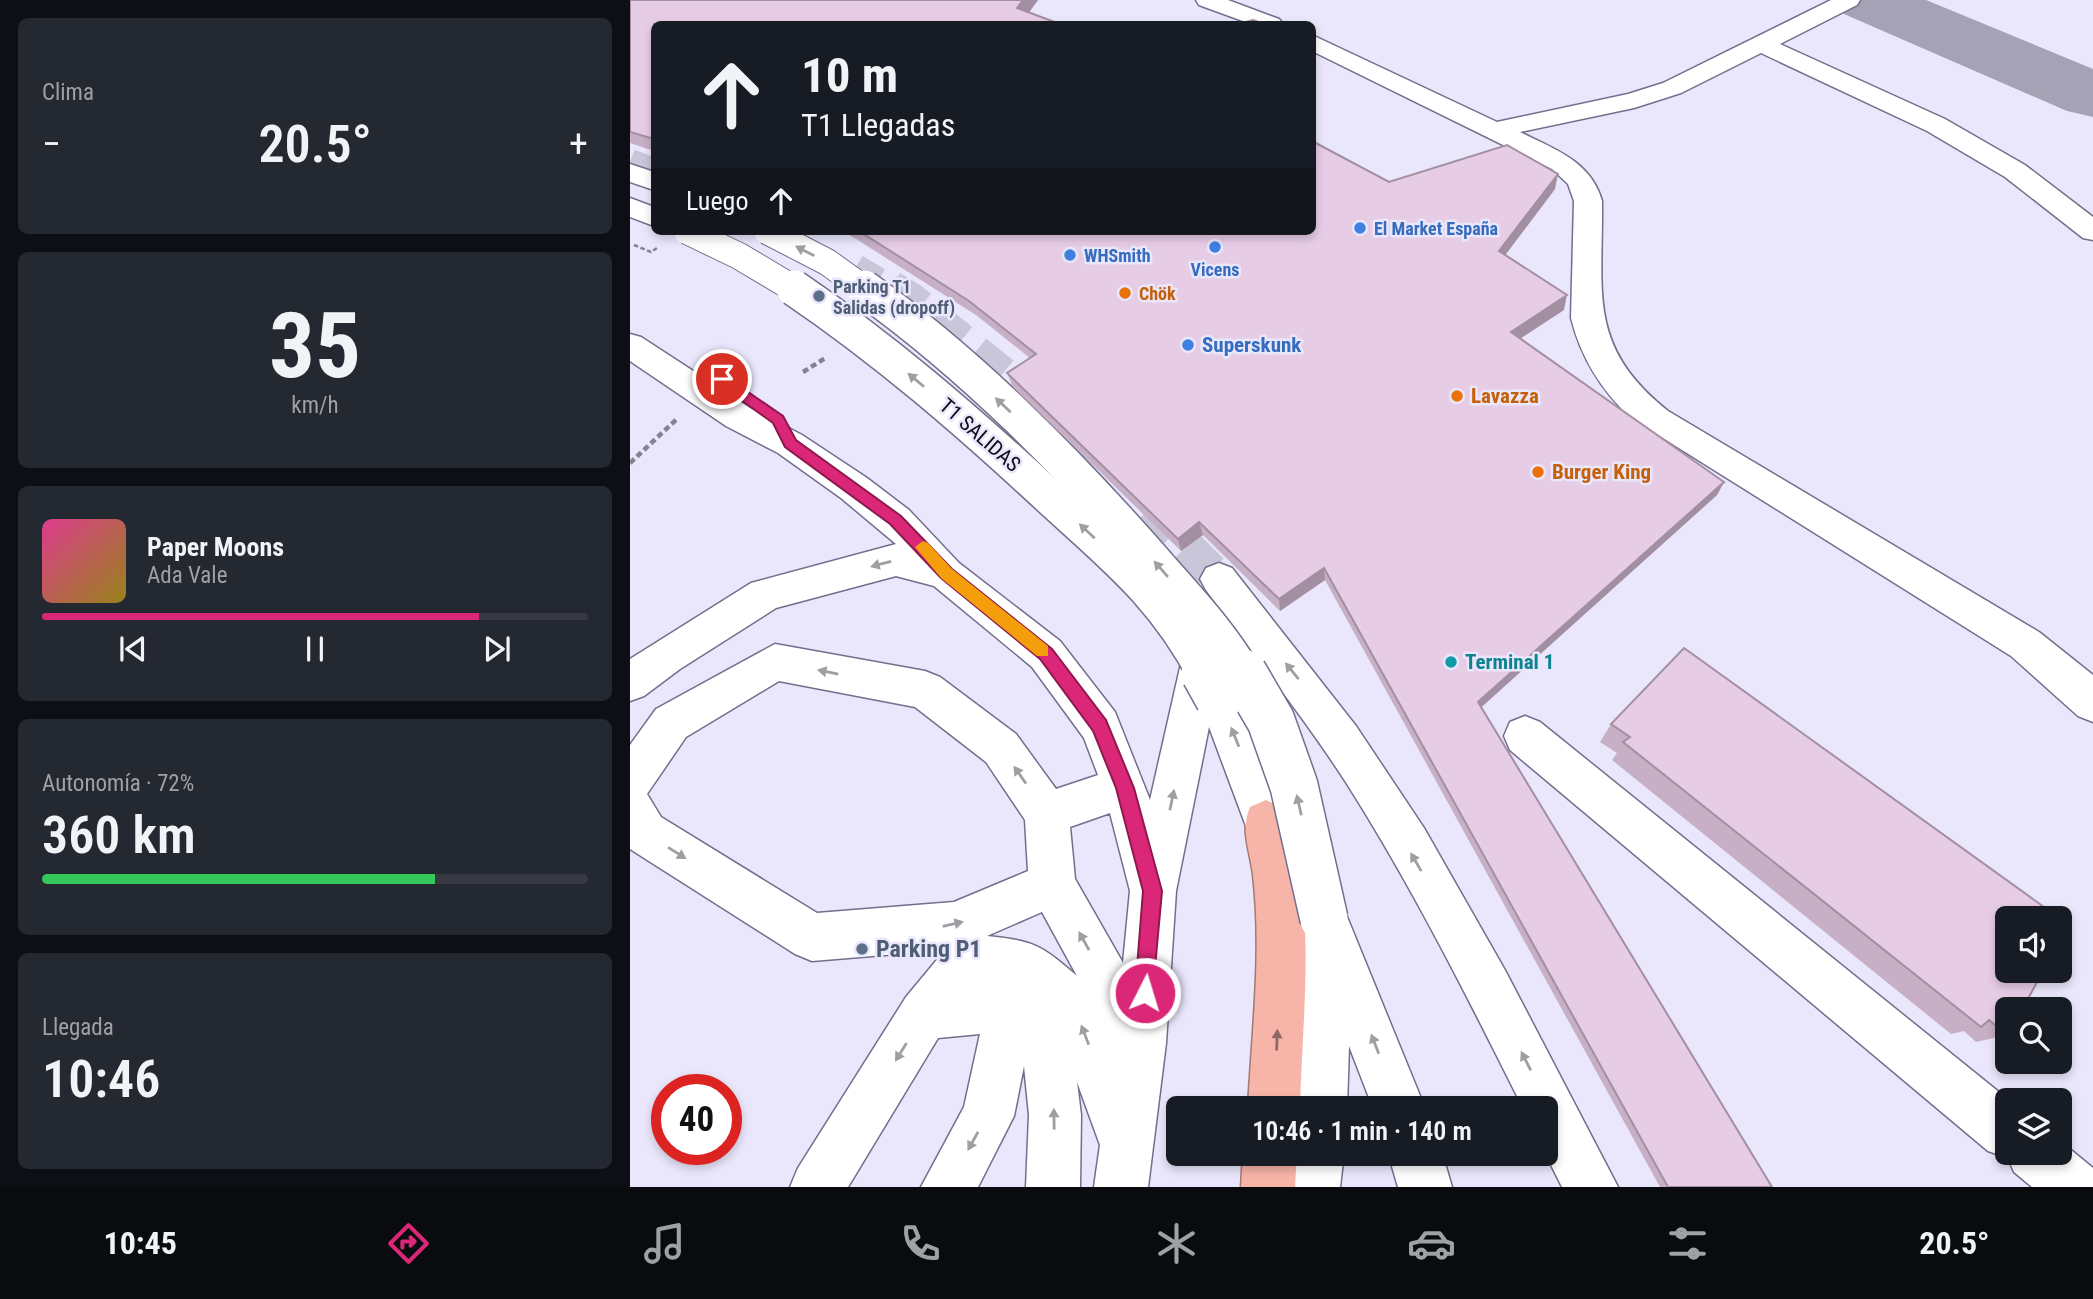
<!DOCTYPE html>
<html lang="es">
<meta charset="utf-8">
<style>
:root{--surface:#171b24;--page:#242831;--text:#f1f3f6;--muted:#9ea1a6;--line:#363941;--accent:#db2777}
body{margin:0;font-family:"Roboto Condensed",sans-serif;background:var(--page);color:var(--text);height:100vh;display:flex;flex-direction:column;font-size:26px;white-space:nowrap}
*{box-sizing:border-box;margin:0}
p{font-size:23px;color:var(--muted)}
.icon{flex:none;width:38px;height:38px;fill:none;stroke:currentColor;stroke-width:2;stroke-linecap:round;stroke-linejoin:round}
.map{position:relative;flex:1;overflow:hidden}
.details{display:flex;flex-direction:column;gap:18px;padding:18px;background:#0d0f14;width:630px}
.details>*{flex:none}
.guide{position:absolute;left:21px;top:21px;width:665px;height:214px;border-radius:10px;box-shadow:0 4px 10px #0003;background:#171b24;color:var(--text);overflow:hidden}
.buttons{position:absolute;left:1365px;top:906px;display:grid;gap:14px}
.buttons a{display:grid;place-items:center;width:77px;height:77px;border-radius:10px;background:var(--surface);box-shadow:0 4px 10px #0003;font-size:35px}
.speed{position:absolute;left:21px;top:1074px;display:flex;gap:14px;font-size:35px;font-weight:700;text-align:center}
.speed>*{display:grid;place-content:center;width:91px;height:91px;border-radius:50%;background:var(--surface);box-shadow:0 4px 10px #0003;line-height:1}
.speed .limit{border:10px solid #d22;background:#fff;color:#111}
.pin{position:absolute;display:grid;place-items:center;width:60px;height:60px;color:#fff;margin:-30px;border:4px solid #fff;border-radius:50%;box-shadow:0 2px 7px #0007}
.me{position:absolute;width:77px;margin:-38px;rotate:5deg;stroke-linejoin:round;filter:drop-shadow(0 0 5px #0008)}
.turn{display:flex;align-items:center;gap:24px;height:147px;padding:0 35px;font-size:32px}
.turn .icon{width:91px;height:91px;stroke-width:2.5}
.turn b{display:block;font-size:49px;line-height:60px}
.then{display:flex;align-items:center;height:66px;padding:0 35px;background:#0003;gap:14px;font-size:26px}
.big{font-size:52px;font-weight:600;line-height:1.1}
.details .widget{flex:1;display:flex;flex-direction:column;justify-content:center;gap:10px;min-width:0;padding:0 24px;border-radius:10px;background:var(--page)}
.details .dial{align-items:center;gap:0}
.dial b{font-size:91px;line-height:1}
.song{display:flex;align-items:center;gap:21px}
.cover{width:84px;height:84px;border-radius:10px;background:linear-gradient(135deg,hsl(330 70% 55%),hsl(50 70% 35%))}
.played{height:7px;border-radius:4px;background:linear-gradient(90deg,var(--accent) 80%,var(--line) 80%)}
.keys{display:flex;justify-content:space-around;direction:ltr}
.heat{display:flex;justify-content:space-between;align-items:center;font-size:38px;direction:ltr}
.charge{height:10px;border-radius:5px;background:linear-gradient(90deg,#34c759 72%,var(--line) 0)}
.trip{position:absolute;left:536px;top:1096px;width:392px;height:70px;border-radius:10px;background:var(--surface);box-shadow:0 4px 10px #0003;font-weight:600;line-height:70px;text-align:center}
.tabs{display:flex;height:112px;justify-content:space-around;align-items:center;background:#090b0e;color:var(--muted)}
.tabs .icon{width:49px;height:49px}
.tabs .selected{color:var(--accent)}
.tabs b{font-size:32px;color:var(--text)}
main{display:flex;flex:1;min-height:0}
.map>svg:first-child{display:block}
</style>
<main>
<section class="details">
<div class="widget"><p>Clima</p>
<div class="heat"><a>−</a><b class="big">20.5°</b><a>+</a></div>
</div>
<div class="widget dial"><b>35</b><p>km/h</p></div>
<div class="widget">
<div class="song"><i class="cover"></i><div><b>Paper Moons</b><p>Ada Vale</p></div></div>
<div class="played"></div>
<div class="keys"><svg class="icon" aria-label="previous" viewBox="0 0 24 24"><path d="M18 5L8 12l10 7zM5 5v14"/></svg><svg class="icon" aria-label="pause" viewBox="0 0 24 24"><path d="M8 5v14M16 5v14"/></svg><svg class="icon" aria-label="next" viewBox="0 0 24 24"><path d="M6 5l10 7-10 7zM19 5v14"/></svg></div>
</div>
<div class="widget"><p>Autonomía · 72%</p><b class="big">360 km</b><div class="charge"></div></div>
<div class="widget"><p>Llegada</p><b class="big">10:46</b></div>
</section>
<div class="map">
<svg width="1463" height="1187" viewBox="0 0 1463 1187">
<rect width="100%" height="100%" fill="#eae7fc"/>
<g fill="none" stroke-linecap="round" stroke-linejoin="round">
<polygon fill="#a4a2b4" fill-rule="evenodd" points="1205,0 1296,0 1463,69 1463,117 1437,111 1214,14"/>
<g stroke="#c9c6da" stroke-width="26" stroke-dasharray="26 13" stroke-linecap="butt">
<polyline points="0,162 24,171"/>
<polyline points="226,267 264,290"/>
</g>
<g stroke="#c9c6da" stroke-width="35" stroke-dasharray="35 18" stroke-linecap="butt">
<polyline points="261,288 281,300 418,411"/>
<polyline points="519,509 589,579"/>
</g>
<defs>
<g id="minor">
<polygon points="566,0 598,0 649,19 653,24 621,24 569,5"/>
<path d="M1201 0H1230L1227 5 1150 44 1315 119 1395 165 1463 217V240L1453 238 1375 177 1297 131 1131 53 1051 93 1004 108 890 132C924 149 961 161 972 201 973 295 957 346 1038 411L1409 632 1463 675V722L1448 716 1381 656 1001 418C971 390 951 358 941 318L944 201 938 184 922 169 682 51V35L867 122 998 94 1033 83Z"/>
<polygon points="0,164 24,172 24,190 0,182"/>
<polygon points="0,198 24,207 24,226 0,217"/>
<path d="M0 334 11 337 120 408 172 435 237 478 279 510 329 563 430 641 485 712 520 800 554 650 560 638 574 632 588 638 594 650 588 680 604 685 653 808 687 858 711 902 795 1108H743L719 1046 717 1108H665L670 935 673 928 655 890 620 837 579 727 546 891 536 1043 518 1187H464L470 1145 447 1082 451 1115 450 1187H396L399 1115 394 1066 384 1116 348 1187H291L334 1107 350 1034 308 1038 218 1187H160L168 1168 276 997 315 950 182 961 165 954 0 849V745L26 709 145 644 295 671 310 677 386 734 426 789 468 775 454 738 402 667 304 586 266 576 146 608 50 669 14 696 0 701V659L121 583 266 544 211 498 148 453 96 426 0 361ZM149 681 285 707 356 762 395 820 398 871 324 902 187 913 31 817 17 794 56 737ZM480 813 500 891 493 963 445 879 440 827ZM412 912 447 976C411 945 405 941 357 936Z"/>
<path d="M589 563 602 568 726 726 794 828 876 972 988 1187H932L915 1153V1108H893C838 998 783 888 717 784 674 717 623 654 576 590L570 579 576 568Z"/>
<polygon points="895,716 910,722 1380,1101 1377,1101 1377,1153 1430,1153 1430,1141 1463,1168 1463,1187 1402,1187 1384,1172 1378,1158 1358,1151 880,750 874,736 880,722"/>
<polygon points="660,1153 714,1153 710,1187 656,1187"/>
<polygon points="758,1153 812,1153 822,1187 768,1187"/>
</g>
<g id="highway">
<path d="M636 800 652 807C689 895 672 1014 670 1108H618C622 1031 632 952 623 875 620 850 610 831 620 807Z"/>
<polygon points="613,1153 667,1153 665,1187 611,1187"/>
</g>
</defs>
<use href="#minor" stroke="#726e8c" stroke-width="3"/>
<use href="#highway" stroke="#a57975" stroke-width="3"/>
<polyline stroke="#848191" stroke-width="2.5" stroke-dasharray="4.5 2.5" stroke-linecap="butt" points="4,245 21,252 27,248"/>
<g stroke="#848191" stroke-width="4.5" stroke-dasharray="6 3.5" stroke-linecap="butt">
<polyline points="173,372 197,357"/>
<polyline points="0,463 48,418"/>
</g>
<use href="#minor" fill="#fff" fill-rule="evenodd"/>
<use href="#highway" fill="#f7b4a8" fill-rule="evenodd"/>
<defs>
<g id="minor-bridge-far2">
<polyline points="57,231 109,256 166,290"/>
<polyline points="137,231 197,262 236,290"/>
</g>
<g id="minor-bridge-far1">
<path d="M164 288C254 349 335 419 415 493 482 555 532 592 576 675"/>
<path d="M234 288C342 365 438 463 525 562 556 598 591 634 614 675"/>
</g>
<g id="minor-bridge">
<polyline points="575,673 589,698"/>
<polyline points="613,673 641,721 664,786 694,919"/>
</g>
</defs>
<use href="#minor-bridge-far2" stroke="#726e8c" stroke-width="28" stroke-linecap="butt"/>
<use href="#minor-bridge-far1" stroke="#726e8c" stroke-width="38" stroke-linecap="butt"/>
<use href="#minor-bridge" stroke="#726e8c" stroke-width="50" stroke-linecap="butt"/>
<use href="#minor-bridge-far2" stroke="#fff" stroke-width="26"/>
<use href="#minor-bridge-far1" stroke="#fff" stroke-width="35"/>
<use href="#minor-bridge" stroke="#fff" stroke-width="47"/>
</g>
<g fill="#c7afc6">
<polygon points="0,0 408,0 399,12 24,24 24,151 0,143"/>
<polygon points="759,182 925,189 875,255 934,310 890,338 1094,482 1087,495 851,707 1142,1187 1030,1187 695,580 650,611 573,535 551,551 383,387 377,373 400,358 346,315 223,237 211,231 682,231"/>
<polygon points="1054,648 1377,1035 1346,1042 1334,1031 1321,1034 982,760 987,753 970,742 981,724"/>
</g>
<g fill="#a28fa1">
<polygon points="393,0 408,0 392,22 387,8"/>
<polygon points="928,174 925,189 867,266 869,251"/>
<polygon points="937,295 934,310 879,346 881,332"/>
<polygon points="1094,482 1087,495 845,713 848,702"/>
<polygon points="569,522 573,535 551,551 548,539"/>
<polygon points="694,568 695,580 650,611 649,599"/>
</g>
<g fill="#e7cce6" stroke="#a28fa1" stroke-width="2">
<polygon points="0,0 393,0 387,8 430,24 24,24 24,139 0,132"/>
<polygon points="623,20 634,24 609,24"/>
<polygon points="682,141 759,182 877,145 928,174 869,251 937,295 881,332 1094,482 848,702 1142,1187 1038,1187 694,568 649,599 569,522 548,539 377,373 406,354 339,301 229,231 682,231"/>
<polygon points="1054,648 1439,925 1430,941 1430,919 1377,919 1377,971 1413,971 1392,1010 1377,1010 1377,1035 1359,1020 1351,1027 993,742 1000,737 981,724"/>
</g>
<defs><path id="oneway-solid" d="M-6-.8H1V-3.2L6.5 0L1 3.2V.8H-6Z" transform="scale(1.75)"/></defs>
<g fill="#9f9ea2">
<use href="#oneway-solid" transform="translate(175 251) rotate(-153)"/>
<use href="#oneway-solid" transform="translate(286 380) rotate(-140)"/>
<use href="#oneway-solid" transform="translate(373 405) rotate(-137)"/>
<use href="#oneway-solid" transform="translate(457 531) rotate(-137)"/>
<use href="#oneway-solid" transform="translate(251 564) rotate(165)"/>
<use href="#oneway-solid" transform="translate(531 569) rotate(-131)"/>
<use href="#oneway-solid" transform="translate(662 671) rotate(-129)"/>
<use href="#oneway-solid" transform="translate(198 672) rotate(-169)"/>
<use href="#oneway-solid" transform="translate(605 737) rotate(-112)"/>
<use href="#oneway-solid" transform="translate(390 775) rotate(-125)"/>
<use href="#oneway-solid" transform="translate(542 800) rotate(-78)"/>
<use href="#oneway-solid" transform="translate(669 805) rotate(-103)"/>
<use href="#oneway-solid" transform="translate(47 853) rotate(32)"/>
<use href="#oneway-solid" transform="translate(786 862) rotate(-120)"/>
<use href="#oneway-solid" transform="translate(323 924) rotate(-13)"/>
<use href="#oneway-solid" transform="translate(454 941) rotate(-119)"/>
<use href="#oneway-solid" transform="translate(455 1035) rotate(-111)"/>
<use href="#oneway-solid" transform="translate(745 1044) rotate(-111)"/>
<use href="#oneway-solid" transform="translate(271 1052) rotate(122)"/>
<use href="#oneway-solid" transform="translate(896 1061) rotate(-117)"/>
<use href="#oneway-solid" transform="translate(424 1119) rotate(-91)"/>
<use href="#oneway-solid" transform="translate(343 1141) rotate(119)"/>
</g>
<use fill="#8e6867" href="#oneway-solid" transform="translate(647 1040) rotate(-88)"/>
<polygon fill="#db2777" stroke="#8e194d" stroke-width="2" points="92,374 153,416 166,440 271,516 322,569 422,649 476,720 504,788 532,891 522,1000 515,1003 508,1000 505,993 513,891 486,788 463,731 410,659 311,578 260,524 155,447 143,423 87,383 87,376"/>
<polygon fill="#f59e0b" points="293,541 298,543 322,569 418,646 418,656 407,656 311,578 285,547"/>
<g fill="#3f7fe0" stroke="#eae7fc" stroke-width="2.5">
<circle cx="730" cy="228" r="7"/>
<circle cx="585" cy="247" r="7"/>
<circle cx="440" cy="255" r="7"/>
<circle cx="558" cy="345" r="7"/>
</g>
<g fill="#e8710a" stroke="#eae7fc" stroke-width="2.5">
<circle cx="495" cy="293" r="7"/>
<circle cx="827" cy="396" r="7"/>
<circle cx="908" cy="472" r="7"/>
</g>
<g fill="#5c6f8a" stroke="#eae7fc" stroke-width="2.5">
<circle cx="189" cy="296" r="7"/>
<circle cx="232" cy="949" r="7"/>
</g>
<circle fill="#0f9aa8" stroke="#eae7fc" stroke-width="2.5" cx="821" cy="662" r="7"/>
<g text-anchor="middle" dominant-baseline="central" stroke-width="5" stroke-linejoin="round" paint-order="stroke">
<g font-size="18" font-weight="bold" fill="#366cbe" stroke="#eae7fc" text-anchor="start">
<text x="744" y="228">El Market España</text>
<text x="454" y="255">WHSmith</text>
<text x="585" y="269" text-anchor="middle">Vicens</text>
</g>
<g font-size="18" font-weight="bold" fill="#4e5e75" stroke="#eae7fc" text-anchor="start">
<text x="203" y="286">Parking T1<tspan x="203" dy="21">Salidas (dropoff)</tspan></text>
</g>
<g font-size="18" font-weight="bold" fill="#c56008" stroke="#eae7fc" text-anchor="start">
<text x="509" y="293">Chök</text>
</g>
<g font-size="21" font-weight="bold" fill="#366cbe" stroke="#eae7fc" text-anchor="start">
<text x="572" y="345">Superskunk</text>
</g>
<g font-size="21" font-weight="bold" fill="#c56008" stroke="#eae7fc" text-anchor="start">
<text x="841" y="396">Lavazza</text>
<text x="922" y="472">Burger King</text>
</g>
<g font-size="21" fill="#0e0c17" stroke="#eae7fc">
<text transform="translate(350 435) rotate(41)">T1 SALIDAS</text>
</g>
<g font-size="21" font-weight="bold" fill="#0d838f" stroke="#eae7fc" text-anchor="start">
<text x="835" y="662">Terminal 1</text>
</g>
<g font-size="24" font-weight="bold" fill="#4e5e75" stroke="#eae7fc" text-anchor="start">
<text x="246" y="949">Parking P1</text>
</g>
</g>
</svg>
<div class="buttons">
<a><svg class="icon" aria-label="sound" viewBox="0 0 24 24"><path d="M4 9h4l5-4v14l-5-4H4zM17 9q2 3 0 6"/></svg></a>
<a><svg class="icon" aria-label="search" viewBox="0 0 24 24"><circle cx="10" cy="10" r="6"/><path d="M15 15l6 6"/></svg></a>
<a><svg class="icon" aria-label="layers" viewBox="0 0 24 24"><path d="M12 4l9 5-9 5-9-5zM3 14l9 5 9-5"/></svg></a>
</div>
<div class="speed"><div class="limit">40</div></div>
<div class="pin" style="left:92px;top:379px;background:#d93025"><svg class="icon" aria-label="arrive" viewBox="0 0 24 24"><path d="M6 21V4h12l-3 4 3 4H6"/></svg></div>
<svg class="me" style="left:515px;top:993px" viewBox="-20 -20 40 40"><circle r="17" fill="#db2777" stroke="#fff" stroke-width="3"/><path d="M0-11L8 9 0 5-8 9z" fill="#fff"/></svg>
<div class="trip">10:46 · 1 min · 140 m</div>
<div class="guide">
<div class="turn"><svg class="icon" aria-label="ahead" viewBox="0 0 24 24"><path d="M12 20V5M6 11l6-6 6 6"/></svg><div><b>10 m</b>T1 Llegadas</div></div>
<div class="then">Luego<svg class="icon" aria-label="ahead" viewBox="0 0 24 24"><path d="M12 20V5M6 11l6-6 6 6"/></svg></div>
</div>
</div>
</main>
<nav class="tabs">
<b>10:45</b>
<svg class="icon selected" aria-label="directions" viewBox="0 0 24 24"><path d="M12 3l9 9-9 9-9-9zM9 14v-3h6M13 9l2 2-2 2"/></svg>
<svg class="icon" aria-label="music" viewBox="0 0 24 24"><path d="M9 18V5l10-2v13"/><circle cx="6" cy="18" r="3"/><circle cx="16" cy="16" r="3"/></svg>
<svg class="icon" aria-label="phone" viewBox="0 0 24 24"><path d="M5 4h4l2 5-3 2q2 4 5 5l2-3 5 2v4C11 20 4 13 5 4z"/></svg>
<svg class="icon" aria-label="climate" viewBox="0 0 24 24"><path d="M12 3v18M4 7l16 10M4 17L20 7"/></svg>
<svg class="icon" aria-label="car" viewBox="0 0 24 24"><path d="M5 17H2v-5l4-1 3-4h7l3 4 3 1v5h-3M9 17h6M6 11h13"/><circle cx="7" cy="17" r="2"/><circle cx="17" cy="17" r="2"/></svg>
<svg class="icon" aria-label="filters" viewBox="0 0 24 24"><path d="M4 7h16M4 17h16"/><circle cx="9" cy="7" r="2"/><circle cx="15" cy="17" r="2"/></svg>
<b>20.5°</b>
</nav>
